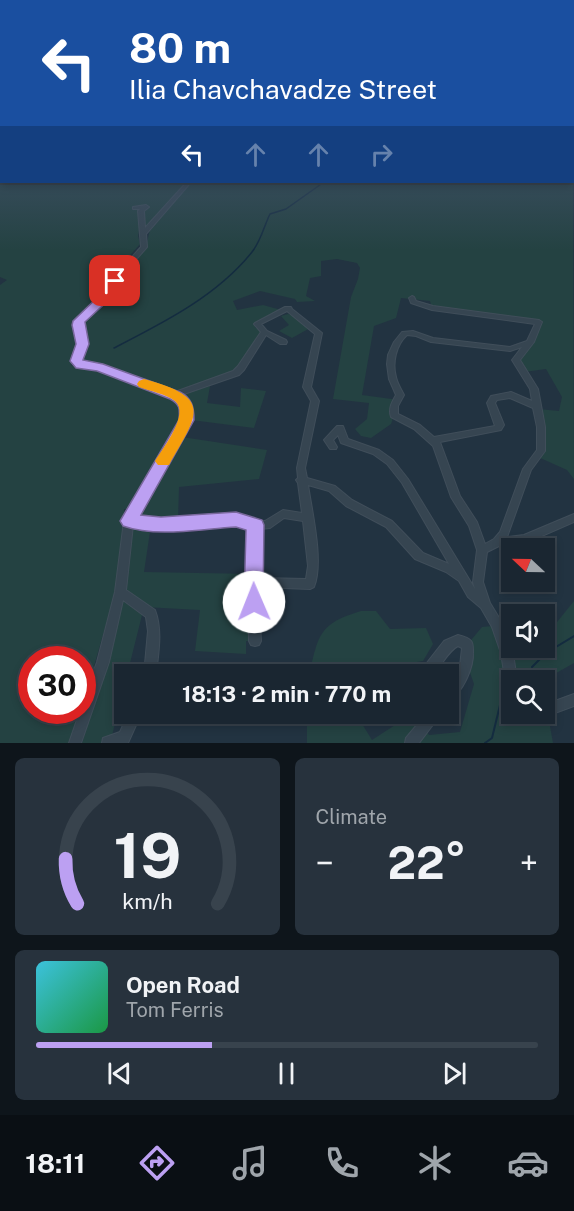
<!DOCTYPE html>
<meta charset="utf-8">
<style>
:root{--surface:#1a2631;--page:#27323d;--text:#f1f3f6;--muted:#9fa5ab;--line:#38434d;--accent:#bca0f2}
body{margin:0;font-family:"Public Sans",sans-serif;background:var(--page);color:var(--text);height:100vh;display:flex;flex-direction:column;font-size:22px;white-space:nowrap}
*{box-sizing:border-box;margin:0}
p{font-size:20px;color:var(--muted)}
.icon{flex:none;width:33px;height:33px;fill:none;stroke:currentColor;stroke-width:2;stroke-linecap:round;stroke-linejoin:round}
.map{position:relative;height:743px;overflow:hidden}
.panel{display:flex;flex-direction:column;gap:15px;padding:15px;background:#0e151b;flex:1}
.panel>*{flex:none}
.top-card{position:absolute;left:0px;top:0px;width:574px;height:183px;box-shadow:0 3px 9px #0003,0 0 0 2px var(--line);background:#1a4fa0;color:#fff;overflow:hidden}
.needle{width:39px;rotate:292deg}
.buttons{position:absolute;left:501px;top:538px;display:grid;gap:12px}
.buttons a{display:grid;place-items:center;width:54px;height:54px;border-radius:0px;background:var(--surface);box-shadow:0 3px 9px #0003,0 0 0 2px var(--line);font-size:30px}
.speed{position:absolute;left:18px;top:646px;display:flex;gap:12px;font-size:30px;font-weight:700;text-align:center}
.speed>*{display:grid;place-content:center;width:78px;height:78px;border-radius:50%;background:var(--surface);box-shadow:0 3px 9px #0003,0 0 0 2px var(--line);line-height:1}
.speed .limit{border:9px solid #d22;background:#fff;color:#111}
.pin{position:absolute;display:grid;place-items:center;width:51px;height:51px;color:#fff;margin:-26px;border-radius:12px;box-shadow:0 3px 9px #0006}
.me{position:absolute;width:66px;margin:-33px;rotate:359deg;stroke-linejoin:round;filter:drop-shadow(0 0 4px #0008)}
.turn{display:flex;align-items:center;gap:21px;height:126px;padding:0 30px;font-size:27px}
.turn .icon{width:78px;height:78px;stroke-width:2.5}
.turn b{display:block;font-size:42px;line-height:51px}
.lanes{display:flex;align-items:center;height:57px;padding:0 30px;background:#0003;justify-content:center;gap:30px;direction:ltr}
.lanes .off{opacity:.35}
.big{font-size:45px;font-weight:700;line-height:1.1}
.panel .card{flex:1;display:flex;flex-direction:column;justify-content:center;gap:9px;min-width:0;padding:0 21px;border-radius:9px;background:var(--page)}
.panel .dial{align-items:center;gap:0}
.dial svg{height:156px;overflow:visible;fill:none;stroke:var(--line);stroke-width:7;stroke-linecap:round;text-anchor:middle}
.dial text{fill:var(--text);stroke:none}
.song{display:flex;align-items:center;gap:18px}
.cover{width:72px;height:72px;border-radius:9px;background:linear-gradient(135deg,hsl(190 70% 55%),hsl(140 70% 35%))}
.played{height:6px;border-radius:3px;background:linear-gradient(90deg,var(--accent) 35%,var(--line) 35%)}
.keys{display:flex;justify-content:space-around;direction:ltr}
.heat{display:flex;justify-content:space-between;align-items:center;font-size:33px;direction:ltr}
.panel .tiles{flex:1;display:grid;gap:15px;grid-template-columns:1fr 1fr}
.card:last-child{grid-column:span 2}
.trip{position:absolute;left:114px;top:664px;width:345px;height:60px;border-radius:0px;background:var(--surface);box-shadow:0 3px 9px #0003,0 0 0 2px var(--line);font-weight:700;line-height:60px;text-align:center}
.tab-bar{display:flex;height:96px;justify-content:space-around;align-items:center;background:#0a0f14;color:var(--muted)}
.tab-bar .icon{width:42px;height:42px}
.tab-bar .selected{color:var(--accent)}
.tab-bar b{font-size:27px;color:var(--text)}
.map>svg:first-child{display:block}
</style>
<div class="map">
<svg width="574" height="743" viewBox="0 0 574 743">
<rect width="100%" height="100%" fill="#223341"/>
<g fill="#244242">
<path d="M0 146 2 182H573V151L574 479 567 470 538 457V409L559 411 562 397 546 369 524 372 517 363 539 322 432 308 430 301 401 298 396 318 374 326 362 395 399 400 391 424 371 438 361 436 355 429 367 419 369 403 333 399 351 297 358 279 360 268 357 263 337 259 321 261V276L310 278 306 296 315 301 297 302 295 299 260 291 233 301 237 310 263 305 281 310 255 323V327L262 332 239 368 232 373 177 394 102 365 80 361 87 342 82 334 81 324 83 319 109 297 118 279 145 250 150 230 139 231 138 236 140 244 110 278 104 290 72 325 77 345 71 365C79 370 85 368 94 370 107 372 164 389 173 398 179 403 180 412 181 419L133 509H124L125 530 116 591 83 703 82 660H32V711H80L70 743H0V285L7 280 0 277Z"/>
<polygon points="288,314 295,316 310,328 292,338 279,331 289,325 281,316"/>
<polygon points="210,386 207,403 240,407 241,388 266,391 254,428 191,420 191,408 183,394"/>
<polygon points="182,437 267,450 259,479 179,487 178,521 136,519"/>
<polygon points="131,524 151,525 144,572 253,574 255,641 246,641 246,654 195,651 200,610 144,607 127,675 124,675 124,684 112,736 101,743 82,743 114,640 127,579"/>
<polygon points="574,601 574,663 542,681 514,681 514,657 517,648 544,648 545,637"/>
<path d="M361 611H376L390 629 426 628 433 644 423 661 404 664 388 675H309C319 635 318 624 361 611Z"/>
<polygon points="493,626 504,662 512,714 526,718 548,715 553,743 307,743 307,714 356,714 372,740 412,714 414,714 429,735 460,732 474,684 467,664 467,645 482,627"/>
</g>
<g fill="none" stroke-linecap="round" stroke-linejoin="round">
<path stroke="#142c40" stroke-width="1.5" d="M114 348C163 323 217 296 252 252 261 241 264 226 270 214L286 209 324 182"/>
<g stroke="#142c40" stroke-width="2">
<polyline points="532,667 546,653 574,636"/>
<polyline points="485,743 492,738 501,701 506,691"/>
</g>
<defs>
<g id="minor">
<path d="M187 182H191L146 234 147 247 119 279 112 294 82 322V332L87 344 80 360 83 363 102 365 175 392 233 371 238 366 261 332 254 324 255 323 285 307H291L292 309 322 333 311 387 319 401 305 468 307 478 335 486 352 500 392 521 423 553 449 564 402 483 387 464 373 454 341 443 338 435 333 440 337 447 336 449H330L324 440 337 426H343L348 439 379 450 393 460 408 479 475 589 473 582 477 550 469 526 451 497 433 446 414 429 391 417C388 409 392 402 396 395L389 379 387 364 388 355 394 342 402 332 413 331 433 338 510 347 527 341 535 324 432 310 411 303 409 298 412 296 414 297 416 301 433 306 539 320 542 322 534 342 520 360 538 389 545 427V451L531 470 507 537 524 535 574 514V522L528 542 499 546 487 552 483 582 490 603 501 621 513 653 517 681H512V690L508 688 506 684 501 653 492 627 481 608 468 597 459 581 446 572 415 559 386 527 346 506 329 491 308 485C312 512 324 562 314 587L310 589 258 587 261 641 259 645 255 646 251 645 249 641 248 582 250 527 236 523 161 528 133 525 126 590 155 610C163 631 158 654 156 675H144L148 631 146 617 123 600 109 662 81 743H69L80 711H82V704L97 662 115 592 124 521 183 420C183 409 182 403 172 397L98 369 78 367 72 361 79 344 76 332V321L107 292 114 277 141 247 138 211 140 209H133V207L146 205 149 207 144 211 145 228ZM287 311 315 334 303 387 311 401 297 468 298 478 296 480 298 483 302 513 283 510 265 521H255L236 515 161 520 136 518 191 420 189 405 181 395 239 375 244 370 266 335 280 344H286L287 342 286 340 267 331 261 324ZM407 335 416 336 431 342 510 351 522 347 512 360 530 389 532 401 511 392 491 396 487 403 495 426 434 437 420 425 398 414V406L404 395C401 389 397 383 396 377 392 363 396 345 407 335ZM510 398 533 408 537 427V450L523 469 500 532 494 539 485 544 477 522 460 496 440 442 501 430 504 425 495 403 497 400ZM284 518 303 521 308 566 306 579 258 578 260 529 270 528Z"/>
<path d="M458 635C462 636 469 638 471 641 473 643 473 648 473 651 474 667 463 693 448 701V685L456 674 460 666 462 648 458 646C446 652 440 671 431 674 424 677 409 675 401 675L403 671 426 664 444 641Z"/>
<polygon points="574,694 574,706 544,717 540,715 539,714 544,714 544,705"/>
<polygon points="128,714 141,714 128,743 102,743 103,738 120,732"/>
<polygon points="426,714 440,714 438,718 419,743 405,743 406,738"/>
</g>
</defs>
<use href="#minor" stroke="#404e5a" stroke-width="2"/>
<use href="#minor" fill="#364551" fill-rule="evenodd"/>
</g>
<linearGradient id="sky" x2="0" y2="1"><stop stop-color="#131c24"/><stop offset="0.58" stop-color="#3e5065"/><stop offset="1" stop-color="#3e5065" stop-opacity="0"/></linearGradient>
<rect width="574" height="250" fill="url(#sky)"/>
<path fill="#bca0f2" stroke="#7a689d" stroke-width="1.5" d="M115 278 120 281 114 295 85 322 89 344 83 360 103 364 180 392C192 398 194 407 194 420L141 515 161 517 236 512 262 520 264 525 263 602 260 608 254 610 247 608 244 602 246 530 236 527C200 529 157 538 123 526L120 521 179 420C180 409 180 404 170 399L97 371 76 368 70 361 76 344 72 325 73 321 104 291 111 279Z"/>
<path fill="#f59e0b" d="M144 379C214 398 198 414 169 465H158L155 461C163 448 190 414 175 401 166 394 150 391 139 387L137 384 139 381Z"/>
</svg>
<div class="buttons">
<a><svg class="needle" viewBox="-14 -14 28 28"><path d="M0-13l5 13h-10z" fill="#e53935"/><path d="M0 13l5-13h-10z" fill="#9fa5ab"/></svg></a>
<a><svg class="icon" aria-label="sound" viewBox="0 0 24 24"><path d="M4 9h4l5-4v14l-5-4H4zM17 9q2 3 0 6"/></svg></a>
<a><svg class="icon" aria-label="search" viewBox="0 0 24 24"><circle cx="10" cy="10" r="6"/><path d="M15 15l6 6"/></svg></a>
</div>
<div class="speed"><div class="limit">30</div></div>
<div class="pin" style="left:115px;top:281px;background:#d93025"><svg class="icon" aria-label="arrive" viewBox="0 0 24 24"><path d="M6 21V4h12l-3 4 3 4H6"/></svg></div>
<svg class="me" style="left:254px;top:602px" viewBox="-20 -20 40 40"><circle r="19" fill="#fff"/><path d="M0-13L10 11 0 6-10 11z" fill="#bca0f2"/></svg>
<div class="trip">18:13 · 2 min · 770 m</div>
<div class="top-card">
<div class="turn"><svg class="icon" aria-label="left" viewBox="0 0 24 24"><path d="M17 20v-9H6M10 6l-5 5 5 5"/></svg><div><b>80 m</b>Ilia Chavchavadze Street</div></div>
<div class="lanes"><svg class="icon" aria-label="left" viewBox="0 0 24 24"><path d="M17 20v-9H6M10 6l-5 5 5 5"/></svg><svg class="icon off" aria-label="ahead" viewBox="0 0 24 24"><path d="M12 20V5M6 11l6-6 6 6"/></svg><svg class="icon off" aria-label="ahead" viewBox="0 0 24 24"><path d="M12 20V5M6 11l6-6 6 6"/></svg><svg class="icon off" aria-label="right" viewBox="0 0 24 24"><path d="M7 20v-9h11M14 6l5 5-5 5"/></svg></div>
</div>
</div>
<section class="panel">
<div class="tiles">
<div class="card dial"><svg viewBox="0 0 100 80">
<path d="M14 69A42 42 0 1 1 86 69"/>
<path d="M14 69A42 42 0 0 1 8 46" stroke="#bca0f2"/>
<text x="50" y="56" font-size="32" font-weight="700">19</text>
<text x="50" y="72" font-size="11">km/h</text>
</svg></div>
<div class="card"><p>Climate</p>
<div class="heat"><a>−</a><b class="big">22°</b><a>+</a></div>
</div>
<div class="card">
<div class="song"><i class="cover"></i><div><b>Open Road</b><p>Tom Ferris</p></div></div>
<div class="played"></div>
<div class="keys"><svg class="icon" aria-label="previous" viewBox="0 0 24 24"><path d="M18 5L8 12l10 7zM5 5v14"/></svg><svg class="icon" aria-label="pause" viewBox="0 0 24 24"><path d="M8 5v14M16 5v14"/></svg><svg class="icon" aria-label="next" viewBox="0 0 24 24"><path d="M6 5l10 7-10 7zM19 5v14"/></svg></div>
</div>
</div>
</section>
<nav class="tab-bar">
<b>18:11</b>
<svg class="icon selected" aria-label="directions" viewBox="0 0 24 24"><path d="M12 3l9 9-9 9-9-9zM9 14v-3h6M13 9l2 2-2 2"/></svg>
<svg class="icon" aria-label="music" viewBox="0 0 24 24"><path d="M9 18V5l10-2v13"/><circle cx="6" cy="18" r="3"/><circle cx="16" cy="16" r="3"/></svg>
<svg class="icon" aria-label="phone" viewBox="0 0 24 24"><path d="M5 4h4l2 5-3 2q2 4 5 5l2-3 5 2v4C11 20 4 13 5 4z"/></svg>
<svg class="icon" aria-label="climate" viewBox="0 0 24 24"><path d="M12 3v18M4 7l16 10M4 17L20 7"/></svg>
<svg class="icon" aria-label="car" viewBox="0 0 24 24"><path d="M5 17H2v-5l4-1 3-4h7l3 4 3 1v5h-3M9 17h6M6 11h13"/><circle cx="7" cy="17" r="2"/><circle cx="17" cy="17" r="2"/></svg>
</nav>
